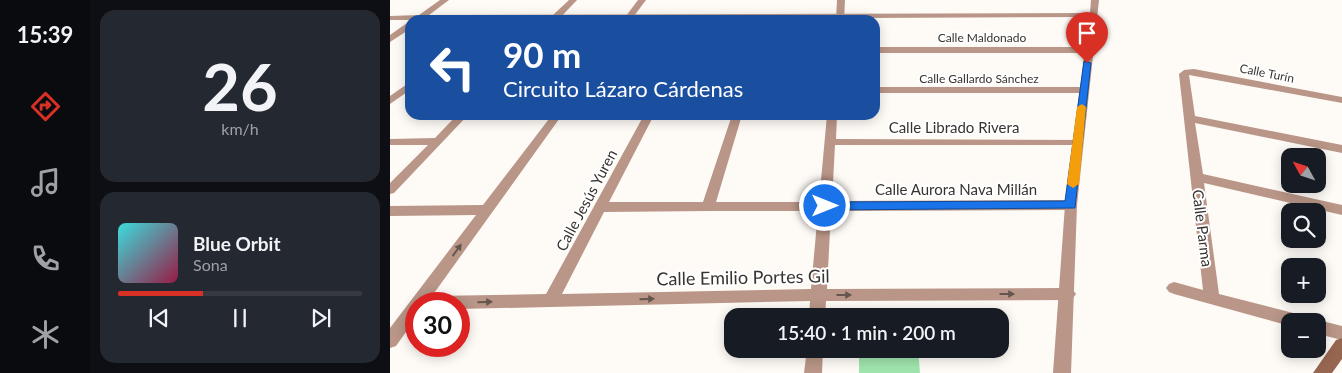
<!DOCTYPE html>
<meta charset="utf-8">
<style>
:root{--surface:#171b24;--page:#242831;--text:#f1f3f6;--muted:#9ea1a6;--line:#363941;--accent:#d93025}
body{margin:0;font-family:Lato,sans-serif;background:var(--page);color:var(--text);height:100vh;display:flex;flex-direction:column;font-size:19px;white-space:nowrap}
*{box-sizing:border-box;margin:0}
p{font-size:16px;color:var(--muted)}
.icon{flex:none;width:28px;height:28px;fill:none;stroke:currentColor;stroke-width:2;stroke-linecap:round;stroke-linejoin:round}
.map{position:relative;flex:1;overflow:hidden}
.drawer{display:flex;flex-direction:column;gap:10px;padding:10px;background:#0d0f14;width:300px}
.drawer>*{flex:none}
.hud{position:absolute;left:15px;top:15px;width:475px;height:105px;border-radius:15px;box-shadow:0 2px 12px #0003;background:#1a4fa0;color:#fff;overflow:hidden}
.needle{width:32px;rotate:310deg}
.tools{position:absolute;left:891px;top:148px;display:grid;gap:10px}
.tools a{display:grid;place-items:center;width:45px;height:45px;border-radius:10px;background:var(--surface);box-shadow:0 2px 12px #0003;font-size:25px}
.speed{position:absolute;left:15px;top:292px;display:flex;gap:10px;font-size:25px;font-weight:700;text-align:center}
.speed>*{display:grid;place-content:center;width:65px;height:65px;border-radius:50%;background:var(--surface);box-shadow:0 2px 12px #0003;line-height:1}
.speed .limit{border:8px solid #d22;background:#fff;color:#111}
.pin{position:absolute;display:grid;place-items:center;width:42px;height:42px;color:#fff;margin:-51px -21px;border-radius:50% 50% 50% 0;rotate:-45deg;box-shadow:0 0 5px #0007}
.pin .icon{rotate:45deg}
.me{position:absolute;width:55px;margin:-28px;rotate:90deg;stroke-linejoin:round;filter:drop-shadow(0 0 4px #0008)}
.turn{display:flex;align-items:center;gap:18px;height:105px;padding:0 15px;font-size:22px}
.turn .icon{width:65px;height:65px;stroke-width:2.5}
.turn b{display:block;font-size:35px;line-height:42px}
.drawer .widget{flex:1;display:flex;flex-direction:column;justify-content:center;gap:8px;min-width:0;padding:0 18px;border-radius:15px;background:var(--page)}
.drawer .dial{align-items:center;gap:0}
.dial b{font-size:65px;line-height:1}
.song{display:flex;align-items:center;gap:15px}
.cover{width:60px;height:60px;border-radius:8px;background:linear-gradient(135deg,hsl(180 70% 55%),hsl(340 70% 35%))}
.played{height:5px;border-radius:2px;background:linear-gradient(90deg,var(--accent) 35%,var(--line) 35%)}
.keys{display:flex;justify-content:space-around;direction:ltr}
.trip{position:absolute;left:334px;top:308px;width:285px;height:50px;border-radius:15px;background:var(--surface);box-shadow:0 2px 12px #0003;font-weight:600;line-height:50px;text-align:center}
main{display:flex;flex:1;min-height:0}
.dock{display:flex;flex-direction:column;width:90px;justify-content:space-around;align-items:center;background:#090b0e;color:var(--muted)}
.dock .icon{width:35px;height:35px}
.dock .current{color:var(--accent)}
.dock b{font-size:22px;color:var(--text)}
.map>svg:first-child{display:block}
</style>
<main>
<nav class="dock">
<b>15:39</b>
<svg class="icon current" aria-label="directions" viewBox="0 0 24 24"><path d="M12 3l9 9-9 9-9-9zM9 14v-3h6M13 9l2 2-2 2"/></svg>
<svg class="icon" aria-label="music" viewBox="0 0 24 24"><path d="M9 18V5l10-2v13"/><circle cx="6" cy="18" r="3"/><circle cx="16" cy="16" r="3"/></svg>
<svg class="icon" aria-label="phone" viewBox="0 0 24 24"><path d="M5 4h4l2 5-3 2q2 4 5 5l2-3 5 2v4C11 20 4 13 5 4z"/></svg>
<svg class="icon" aria-label="climate" viewBox="0 0 24 24"><path d="M12 3v18M4 7l16 10M4 17L20 7"/></svg>
</nav>
<section class="drawer">
<div class="widget dial"><b>26</b><p>km/h</p></div>
<div class="widget">
<div class="song"><i class="cover"></i><div><b>Blue Orbit</b><p>Sona</p></div></div>
<div class="played"></div>
<div class="keys"><svg class="icon" aria-label="previous" viewBox="0 0 24 24"><path d="M18 5L8 12l10 7zM5 5v14"/></svg><svg class="icon" aria-label="pause" viewBox="0 0 24 24"><path d="M8 5v14M16 5v14"/></svg><svg class="icon" aria-label="next" viewBox="0 0 24 24"><path d="M6 5l10 7-10 7zM19 5v14"/></svg></div>
</div>
</section>
<div class="map">
<svg width="952" height="373" viewBox="0 0 952 373">
<rect width="100%" height="100%" fill="#fefaf6"/>
<polygon fill="#9fe4ad" points="469,349 528,349 530,373 469,373"/>
<g fill="none" stroke-linecap="round" stroke-linejoin="round">
<g fill="#b99687" fill-rule="evenodd">
<polygon points="179,0 187,0 169,19 163,19 163,15"/>
<polygon points="248,0 256,0 241,20 233,20"/>
<polygon points="447,0 455,0 454,20 446,20"/>
<polygon points="485,47 699,47 703,50 699,53 485,53"/>
<polygon points="804,69 952,97 952,103 799,75 805,116 952,145 952,153 805,123 813,174 952,205 952,215 814,183 829,294 907,314 913,316 915,321 900,321 900,326 784,294 779,292 776,288 779,284 784,282 813,290 789,74 794,70"/>
<polygon points="20,82 20,90 0,104 0,96"/>
<polygon points="485,87 694,87 699,90 694,93 485,93"/>
<polygon points="67,115 78,115 4,193 0,194 0,183 38,145 0,145 0,139 45,138"/>
<path d="M162 115H172L42 296 156 294 254 115H264L219 202H313L342 115H352L326 202H429L437 115H447L446 139 691 140 693 142 691 144 687 145H445L442 201 681 200 687 205 681 210 441 211 437 289 678 288 683 290 686 294 683 298 678 300 436 301 435 316H419L420 301 69 309V304H26V318L6 346 0 348V328L86 215 0 216V206L93 205ZM320 211H428L421 289 172 294 214 212Z"/>
<polygon points="928,320 952,326 952,340 928,334 928,321 925,321"/>
<polygon points="417,349 433,349 432,373 414,373"/>
</g>
<g fill="#b99687" fill-rule="evenodd">
<polygon points="50,0 59,0 39,15 700,13 701,0 709,0 687,205 681,373 663,373 675,205 699,17 0,20 0,16 29,15"/>
<polygon points="17,23 20,23 20,29 0,42 0,35"/>
</g>
<polygon fill="#976650" fill-rule="evenodd" points="952,338 952,359 942,373 923,373 946,340"/>
</g>
<defs><path id="oneway-solid" d="M-6-.8H1V-3.2L6.5 0L1 3.2V.8H-6Z" transform="scale(1.25)"/></defs>
<g fill="#64564e">
<use href="#oneway-solid" transform="translate(67 250) rotate(-54)"/>
<use href="#oneway-solid" transform="translate(617 294)"/>
<use href="#oneway-solid" transform="translate(454 295)"/>
<use href="#oneway-solid" transform="translate(257 299) rotate(-1)"/>
<use href="#oneway-solid" transform="translate(95 302) rotate(-1)"/>
</g>
<polygon fill="#1a73e8" stroke="#114b97" points="694,61 701,63 685,208 435,210 429,206 435,202 675,201"/>
<polygon fill="#f59e0b" points="692,104 696,107 689,184 683,188 677,184 687,107"/>
<g text-anchor="middle" dominant-baseline="central" stroke-width="4" stroke-linejoin="round" paint-order="stroke">
<g font-size="12" fill="#373330" stroke="#fff">
<text x="592" y="37">Calle Maldonado</text>
<text transform="translate(877 73) rotate(11)">Calle Turín</text>
<text x="589" y="78">Calle Gallardo Sánchez</text>
</g>
<g font-size="15" fill="#373330" stroke="#fff">
<text x="564" y="127">Calle Librado Rivera</text>
<text x="566" y="189">Calle Aurora Nava Millán</text>
<text transform="translate(196 200) rotate(-62)">Calle Jesús Yuren</text>
<text transform="translate(813 228) rotate(83)">Calle Parma</text>
</g>
<g font-size="18" fill="#373330" stroke="#fff">
<text transform="translate(353 277) rotate(-1)">Calle Emilio Portes Gil</text>
</g>
</g>
</svg>
<div class="tools">
<a><svg class="needle" viewBox="-14 -14 28 28"><path d="M0-13l5 13h-10z" fill="#e53935"/><path d="M0 13l5-13h-10z" fill="#9ea1a6"/></svg></a>
<a><svg class="icon" aria-label="search" viewBox="0 0 24 24"><circle cx="10" cy="10" r="6"/><path d="M15 15l6 6"/></svg></a>
<a>+</a>
<a>−</a>
</div>
<div class="speed"><div class="limit">30</div></div>
<div class="pin" style="left:697px;top:63px;background:#d93025"><svg class="icon" aria-label="arrive" viewBox="0 0 24 24"><path d="M6 21V4h12l-3 4 3 4H6"/></svg></div>
<svg class="me" style="left:435px;top:206px" viewBox="-20 -20 40 40"><circle r="17" fill="#1a73e8" stroke="#fff" stroke-width="3"/><path d="M0-11L8 9 0 5-8 9z" fill="#fff"/></svg>
<div class="trip">15:40 · 1 min · 200 m</div>
<div class="hud">
<div class="turn"><svg class="icon" aria-label="left" viewBox="0 0 24 24"><path d="M17 20v-9H6M10 6l-5 5 5 5"/></svg><div><b>90 m</b>Circuito Lázaro Cárdenas</div></div>
</div>
</div>
</main>
